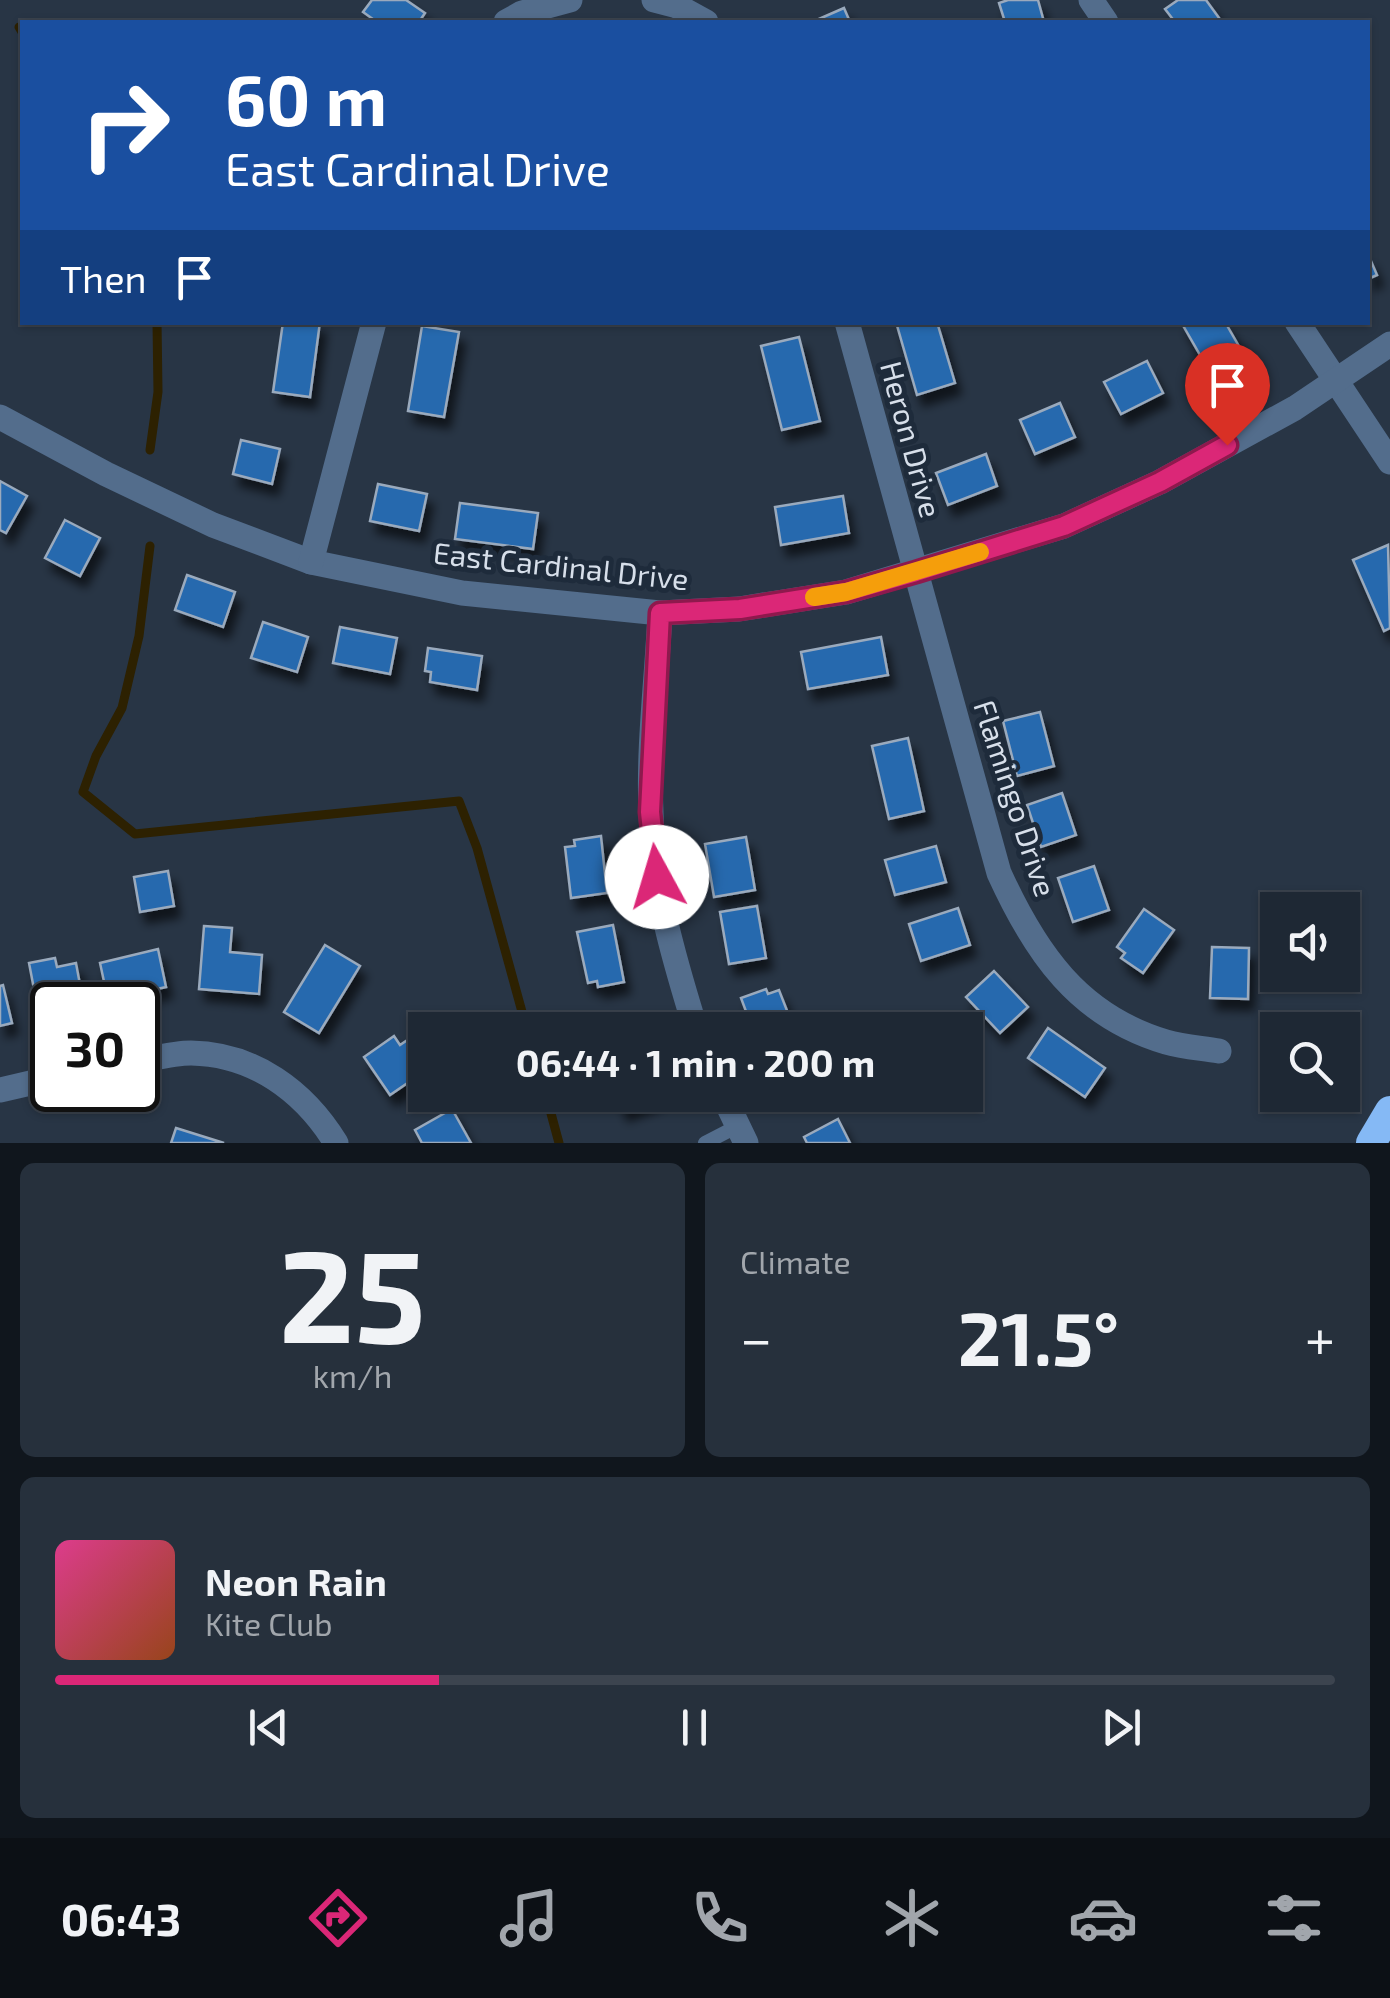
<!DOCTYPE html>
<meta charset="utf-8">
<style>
:root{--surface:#1e2834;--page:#26303c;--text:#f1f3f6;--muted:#a1a6ac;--line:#3c444f;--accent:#db2777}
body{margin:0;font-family:"Exo 2",sans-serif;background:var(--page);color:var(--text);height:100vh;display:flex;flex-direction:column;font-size:38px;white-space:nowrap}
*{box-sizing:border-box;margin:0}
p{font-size:32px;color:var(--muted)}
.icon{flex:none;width:55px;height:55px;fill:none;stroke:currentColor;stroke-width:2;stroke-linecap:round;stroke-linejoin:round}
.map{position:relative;height:1143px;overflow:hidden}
.panel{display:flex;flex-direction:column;gap:20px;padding:20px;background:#10161d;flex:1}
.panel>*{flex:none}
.top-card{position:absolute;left:20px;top:20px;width:1350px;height:305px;border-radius:0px;box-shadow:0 2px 8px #0004,0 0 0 2px var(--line);background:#1a4fa0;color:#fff;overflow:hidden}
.fabs{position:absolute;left:1260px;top:892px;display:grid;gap:20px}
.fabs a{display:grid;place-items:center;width:100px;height:100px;border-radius:0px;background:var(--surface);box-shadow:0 2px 8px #0004,0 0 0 2px var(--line);font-size:50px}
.speed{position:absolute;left:30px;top:982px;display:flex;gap:20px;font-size:50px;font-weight:700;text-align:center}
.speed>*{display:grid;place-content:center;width:130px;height:130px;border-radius:50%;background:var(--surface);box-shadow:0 2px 8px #0004,0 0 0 2px var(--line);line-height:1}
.speed .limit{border:5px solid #111;border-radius:15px;background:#fff;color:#111}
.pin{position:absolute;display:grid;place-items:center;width:85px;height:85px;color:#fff;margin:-102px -42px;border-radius:50% 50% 50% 0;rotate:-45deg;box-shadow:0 0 10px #0007}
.pin .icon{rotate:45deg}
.me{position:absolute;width:110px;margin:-55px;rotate:354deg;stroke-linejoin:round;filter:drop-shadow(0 0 8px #0008)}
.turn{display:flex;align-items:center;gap:35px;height:210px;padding:0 40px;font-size:45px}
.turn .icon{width:130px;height:130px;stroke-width:2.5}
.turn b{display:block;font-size:70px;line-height:85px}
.then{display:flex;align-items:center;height:95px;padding:0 40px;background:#0003;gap:20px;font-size:38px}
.big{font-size:75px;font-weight:700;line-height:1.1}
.panel .card{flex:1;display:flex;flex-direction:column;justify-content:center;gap:15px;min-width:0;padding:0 35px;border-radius:15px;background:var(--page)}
.panel .dial{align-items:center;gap:0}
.dial b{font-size:130px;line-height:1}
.song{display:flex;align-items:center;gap:30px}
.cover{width:120px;height:120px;border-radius:15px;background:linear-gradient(135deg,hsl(330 70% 55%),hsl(20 70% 35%))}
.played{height:10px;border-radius:5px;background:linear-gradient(90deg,var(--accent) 30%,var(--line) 30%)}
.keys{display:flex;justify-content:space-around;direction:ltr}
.heat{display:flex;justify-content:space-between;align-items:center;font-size:55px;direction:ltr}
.panel .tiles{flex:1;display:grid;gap:20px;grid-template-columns:1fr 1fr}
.card:last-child{grid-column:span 2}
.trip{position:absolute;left:408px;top:1012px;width:575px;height:100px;border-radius:0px;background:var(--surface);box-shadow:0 2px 8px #0004,0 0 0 2px var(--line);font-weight:700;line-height:100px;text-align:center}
.tab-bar{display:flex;height:160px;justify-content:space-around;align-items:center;background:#0c1015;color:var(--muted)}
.tab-bar .icon{width:70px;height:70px}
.tab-bar .current{color:var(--accent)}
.tab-bar b{font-size:45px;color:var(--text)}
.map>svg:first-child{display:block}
</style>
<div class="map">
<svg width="1390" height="1143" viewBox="0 0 1390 1143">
<defs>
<filter id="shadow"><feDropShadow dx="6" dy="11" stdDeviation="5" flood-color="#0009"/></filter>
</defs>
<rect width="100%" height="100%" fill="#283545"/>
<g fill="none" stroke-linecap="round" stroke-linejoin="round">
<g stroke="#2d2101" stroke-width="9">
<polyline points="19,27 22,32"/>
<polyline points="150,450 158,392 157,322"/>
<polyline points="150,546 139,636 122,708 96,756 83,792 135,834 459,801 477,848 527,1030"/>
<polyline points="546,1095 559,1143"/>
</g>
</g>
<g fill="#2769ae" stroke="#9aaabd" stroke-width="2.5" filter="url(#shadow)">
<polygon points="372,0 406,0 425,13 419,22 377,22 363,12"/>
<polygon points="1008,0 1038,0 1044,22 1005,22 999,3"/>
<polygon points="1178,0 1206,0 1222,22 1175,22 1165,9"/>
<polygon points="844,8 850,22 812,22"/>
<polygon points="1368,254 1377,275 1368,279"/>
<polygon points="283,322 320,322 310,397 273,392"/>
<polygon points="896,322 937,322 955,383 917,395"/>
<polygon points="1181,322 1225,322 1244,355 1211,374"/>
<polygon points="422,326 459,332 444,417 408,411"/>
<polygon points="799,337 820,421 782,430 761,346"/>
<polygon points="1147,361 1163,393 1121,414 1104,382"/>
<polygon points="1060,403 1075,437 1035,454 1020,420"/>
<polygon points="241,440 280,449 272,484 233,474"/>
<polygon points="986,454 997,486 948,505 936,473"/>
<polygon points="0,481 27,496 6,533 0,530"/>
<polygon points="378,484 427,494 419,531 370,521"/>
<polygon points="843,496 849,533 781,545 775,507"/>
<polygon points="460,503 538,513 533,549 455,539"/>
<polygon points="65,520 100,538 80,576 45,558"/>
<polygon points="1388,545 1390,628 1384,631 1353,560"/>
<polygon points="187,575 235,592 223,627 175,610"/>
<polygon points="263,622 308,637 297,672 251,658"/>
<polygon points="340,627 397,638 390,674 333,663"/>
<polygon points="881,637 888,675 808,689 801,652"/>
<polygon points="428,648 482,656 477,690 430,682 431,672 425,671"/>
<polygon points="1040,712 1054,766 1017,776 1003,721"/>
<polygon points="908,738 924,811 889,819 872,746"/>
<polygon points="1062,793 1076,835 1041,847 1027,805"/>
<polygon points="601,836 607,893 571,898 565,847 575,846 574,840"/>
<polygon points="746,837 755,890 714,897 705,844"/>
<polygon points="936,846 946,882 895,895 885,860"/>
<polygon points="1094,866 1109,910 1073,922 1058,878"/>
<polygon points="168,871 174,906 140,912 134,877"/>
<polygon points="757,906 766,958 729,964 720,912"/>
<polygon points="958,908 970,945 921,961 909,924"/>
<polygon points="1144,909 1174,930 1143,973 1121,958 1125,953 1117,947"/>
<polygon points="613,925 624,982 598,987 597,981 588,983 577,932"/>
<polygon points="204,926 232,928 230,952 262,955 259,994 199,989"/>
<polygon points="325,945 360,966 319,1033 284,1012"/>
<polygon points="1212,947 1249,948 1248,999 1210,998"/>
<polygon points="158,949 166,987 108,1000 100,963"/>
<polygon points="55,958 57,967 76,963 83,1001 38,1010 29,963"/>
<polygon points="994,971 1028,1007 1000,1033 966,997"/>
<polygon points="3,985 12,1023 0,1026 0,986"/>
<polygon points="766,989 768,994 779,990 793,1026 798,1025 800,1030 753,1030 741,998"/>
<polygon points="634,1017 639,1030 600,1030"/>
<polygon points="431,1024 436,1030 425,1030 425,1071 390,1095 364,1057 394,1036 400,1045"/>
<polygon points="1048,1028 1105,1068 1085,1097 1028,1058"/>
<polygon points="617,1095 655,1095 656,1097 622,1110"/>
<polygon points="452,1109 471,1143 422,1143 415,1130"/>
<polygon points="838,1119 850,1143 807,1143 804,1137"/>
<polygon points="176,1128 224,1143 171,1143"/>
</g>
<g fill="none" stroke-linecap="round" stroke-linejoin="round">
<polyline stroke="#536d8c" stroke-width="14" points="705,1143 736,1127"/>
<g stroke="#536d8c" stroke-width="25">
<polyline points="654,0 677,6 706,22"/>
<polyline points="1091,0 1106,22"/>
<polyline points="506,22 522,13 570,0"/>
<path d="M847 322 999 873C1035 952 1078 1016 1166 1042 1183 1047 1202 1048 1219 1051"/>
<polyline points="1297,322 1390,462"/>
<polyline points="0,417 106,474 213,525 311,562 462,593 660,613 739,609 846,592 1064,526 1160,482 1295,408 1390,344"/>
<polyline points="311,562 374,322"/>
<path d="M660 613C657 679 648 747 651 813 653 888 674 959 696 1030"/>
<path d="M138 1061C155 1058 174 1053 191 1053 254 1054 304 1091 336 1143"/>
<polyline points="0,1090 52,1078"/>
<polyline points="723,1095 746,1143"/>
</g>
<polyline stroke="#85b9f5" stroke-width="30" points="1371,1143 1390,1111"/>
</g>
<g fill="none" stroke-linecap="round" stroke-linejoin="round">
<defs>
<polyline id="route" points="657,877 650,812 660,613 740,609 846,592 916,572 1064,526 1160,482 1227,445"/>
</defs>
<use href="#route" stroke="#8e194d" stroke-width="25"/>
<use href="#route" stroke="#db2777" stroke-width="18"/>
<polyline stroke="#f59e0b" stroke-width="18" points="814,597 846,592 980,552"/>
</g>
<g text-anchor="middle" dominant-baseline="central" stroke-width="10" stroke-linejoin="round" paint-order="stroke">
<g font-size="30" fill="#d7dfea" stroke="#1e2b3b">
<text transform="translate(912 439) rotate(75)">Heron Drive</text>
<text transform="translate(561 565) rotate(6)">East Cardinal Drive</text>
<text transform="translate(1016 798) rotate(72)">Flamingo Drive</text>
</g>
</g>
</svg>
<div class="fabs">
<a><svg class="icon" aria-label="sound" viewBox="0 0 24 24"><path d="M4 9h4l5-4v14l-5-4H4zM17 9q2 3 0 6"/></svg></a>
<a><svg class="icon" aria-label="search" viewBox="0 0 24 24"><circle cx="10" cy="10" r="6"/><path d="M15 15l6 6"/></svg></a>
</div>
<div class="speed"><div class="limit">30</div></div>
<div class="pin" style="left:1227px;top:445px;background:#d93025"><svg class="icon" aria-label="arrive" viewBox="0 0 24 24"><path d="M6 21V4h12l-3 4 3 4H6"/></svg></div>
<svg class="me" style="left:657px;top:877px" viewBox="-20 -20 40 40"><circle r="19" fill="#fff"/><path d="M0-13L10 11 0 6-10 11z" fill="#db2777"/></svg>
<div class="trip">06:44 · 1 min · 200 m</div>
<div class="top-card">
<div class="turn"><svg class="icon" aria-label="right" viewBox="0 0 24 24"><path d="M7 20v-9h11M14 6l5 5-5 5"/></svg><div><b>60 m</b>East Cardinal Drive</div></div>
<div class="then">Then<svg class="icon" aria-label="arrive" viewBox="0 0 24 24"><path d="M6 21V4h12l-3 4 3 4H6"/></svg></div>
</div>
</div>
<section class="panel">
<div class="tiles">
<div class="card dial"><b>25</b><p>km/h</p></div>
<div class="card"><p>Climate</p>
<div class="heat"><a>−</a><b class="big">21.5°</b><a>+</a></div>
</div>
<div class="card">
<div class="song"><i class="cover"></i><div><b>Neon Rain</b><p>Kite Club</p></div></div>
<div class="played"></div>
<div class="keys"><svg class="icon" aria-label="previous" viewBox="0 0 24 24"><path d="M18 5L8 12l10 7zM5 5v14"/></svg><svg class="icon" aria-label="pause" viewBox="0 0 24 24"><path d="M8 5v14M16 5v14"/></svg><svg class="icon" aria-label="next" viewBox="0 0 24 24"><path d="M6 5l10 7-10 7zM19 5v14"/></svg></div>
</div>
</div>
</section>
<nav class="tab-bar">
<b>06:43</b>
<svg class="icon current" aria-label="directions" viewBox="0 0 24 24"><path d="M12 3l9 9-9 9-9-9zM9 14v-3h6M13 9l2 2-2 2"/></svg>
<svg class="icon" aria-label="music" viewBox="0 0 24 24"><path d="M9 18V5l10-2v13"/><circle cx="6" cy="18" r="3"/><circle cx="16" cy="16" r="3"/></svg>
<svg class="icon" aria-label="phone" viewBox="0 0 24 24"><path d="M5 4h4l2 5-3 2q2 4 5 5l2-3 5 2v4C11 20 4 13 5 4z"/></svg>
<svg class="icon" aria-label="climate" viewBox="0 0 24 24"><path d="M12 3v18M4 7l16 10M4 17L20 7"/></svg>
<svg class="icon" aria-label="car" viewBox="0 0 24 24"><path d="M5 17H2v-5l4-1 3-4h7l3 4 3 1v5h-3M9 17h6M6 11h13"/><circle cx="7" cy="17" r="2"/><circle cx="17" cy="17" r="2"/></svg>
<svg class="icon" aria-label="filters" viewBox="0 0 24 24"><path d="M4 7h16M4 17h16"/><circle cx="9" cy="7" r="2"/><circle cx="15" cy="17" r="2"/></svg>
</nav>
